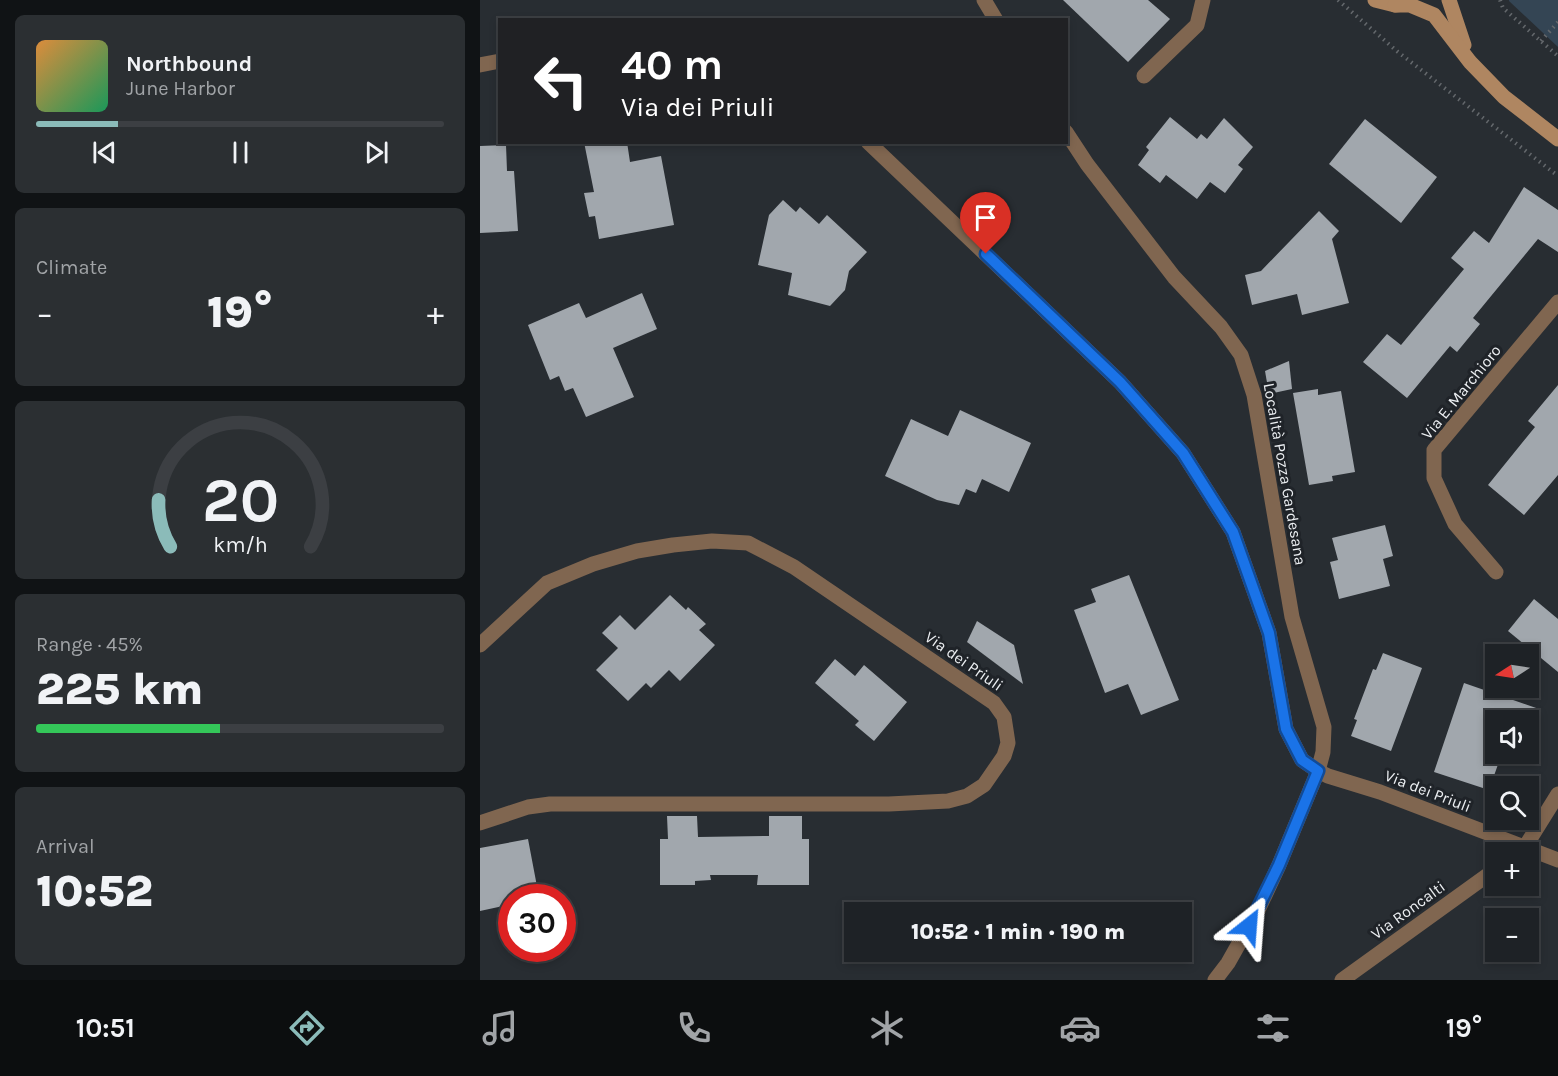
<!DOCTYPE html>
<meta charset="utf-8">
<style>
:root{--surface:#1e2226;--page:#2b2f32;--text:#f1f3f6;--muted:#a1a4a7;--line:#3c3f43;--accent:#8bbbb9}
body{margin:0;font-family:Karla,sans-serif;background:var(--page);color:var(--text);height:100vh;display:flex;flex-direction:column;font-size:22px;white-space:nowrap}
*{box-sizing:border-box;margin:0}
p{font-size:20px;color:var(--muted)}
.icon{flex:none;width:33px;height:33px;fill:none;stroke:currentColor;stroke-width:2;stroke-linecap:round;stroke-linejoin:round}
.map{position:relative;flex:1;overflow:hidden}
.panel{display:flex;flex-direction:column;gap:15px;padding:15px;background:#101315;width:480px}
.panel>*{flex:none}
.top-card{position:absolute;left:18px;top:18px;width:570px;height:126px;border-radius:0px;box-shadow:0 3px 9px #0003,0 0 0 2px var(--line);background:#202124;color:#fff;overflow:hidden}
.needle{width:39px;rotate:258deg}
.tools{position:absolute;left:1005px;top:644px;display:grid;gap:12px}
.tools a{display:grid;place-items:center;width:54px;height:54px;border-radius:0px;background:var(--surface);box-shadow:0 3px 9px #0003,0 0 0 2px var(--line);font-size:30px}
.speed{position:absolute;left:18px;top:884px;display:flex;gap:12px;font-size:30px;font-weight:700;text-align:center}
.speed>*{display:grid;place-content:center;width:78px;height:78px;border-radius:50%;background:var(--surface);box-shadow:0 3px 9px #0003,0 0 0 2px var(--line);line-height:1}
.speed .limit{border:9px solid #d22;background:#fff;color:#111}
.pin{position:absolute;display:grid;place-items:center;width:51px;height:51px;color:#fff;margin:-62px -26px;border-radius:50% 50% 50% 0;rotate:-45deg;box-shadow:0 0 6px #0007}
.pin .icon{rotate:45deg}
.me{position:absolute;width:66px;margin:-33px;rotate:28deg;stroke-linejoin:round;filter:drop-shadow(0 0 4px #0008)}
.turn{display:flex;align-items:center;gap:21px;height:126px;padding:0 24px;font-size:27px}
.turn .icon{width:78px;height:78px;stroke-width:2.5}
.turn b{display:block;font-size:42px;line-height:51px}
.big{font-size:45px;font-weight:800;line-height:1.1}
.panel .tile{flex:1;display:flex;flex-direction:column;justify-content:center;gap:9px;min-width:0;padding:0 21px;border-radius:9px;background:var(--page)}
.panel .dial{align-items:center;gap:0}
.dial svg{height:156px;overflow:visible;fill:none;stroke:var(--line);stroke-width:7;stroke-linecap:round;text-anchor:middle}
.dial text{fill:var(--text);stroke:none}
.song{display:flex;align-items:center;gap:18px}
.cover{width:72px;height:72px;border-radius:9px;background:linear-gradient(135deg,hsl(30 70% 55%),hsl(150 70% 35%))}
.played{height:6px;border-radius:3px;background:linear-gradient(90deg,var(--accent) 20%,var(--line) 20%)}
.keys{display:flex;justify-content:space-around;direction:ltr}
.heat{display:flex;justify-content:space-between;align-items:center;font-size:33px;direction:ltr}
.charge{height:9px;border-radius:4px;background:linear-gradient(90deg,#34c759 45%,var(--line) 0)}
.trip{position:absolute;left:364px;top:902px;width:348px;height:60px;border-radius:0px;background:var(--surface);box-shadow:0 3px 9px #0003,0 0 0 2px var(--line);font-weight:800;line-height:60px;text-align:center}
.menu{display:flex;height:96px;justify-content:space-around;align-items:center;background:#0c0e0f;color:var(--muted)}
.menu .icon{width:42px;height:42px}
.menu .on{color:var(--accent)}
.menu b{font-size:27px;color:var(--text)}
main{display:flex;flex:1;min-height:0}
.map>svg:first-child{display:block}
</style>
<main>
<section class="panel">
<div class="tile">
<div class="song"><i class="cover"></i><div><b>Northbound</b><p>June Harbor</p></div></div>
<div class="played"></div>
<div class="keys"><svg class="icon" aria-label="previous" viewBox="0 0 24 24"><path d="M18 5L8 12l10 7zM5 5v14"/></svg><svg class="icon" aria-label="pause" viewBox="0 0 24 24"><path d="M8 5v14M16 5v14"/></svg><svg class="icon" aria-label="next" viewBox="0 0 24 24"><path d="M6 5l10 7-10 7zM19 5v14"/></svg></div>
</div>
<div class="tile"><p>Climate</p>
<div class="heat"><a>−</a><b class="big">19°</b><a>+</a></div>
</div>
<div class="tile dial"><svg viewBox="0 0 100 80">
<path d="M14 69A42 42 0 1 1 86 69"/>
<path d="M14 69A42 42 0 0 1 8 45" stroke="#8bbbb9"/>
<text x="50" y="56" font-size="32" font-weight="700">20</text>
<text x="50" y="72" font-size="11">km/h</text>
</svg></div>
<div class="tile"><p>Range · 45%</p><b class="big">225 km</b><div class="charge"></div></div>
<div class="tile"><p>Arrival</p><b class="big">10:52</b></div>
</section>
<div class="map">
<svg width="1078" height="980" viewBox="0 0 1078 980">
<rect width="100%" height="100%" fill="#282d32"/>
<polygon fill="#344554" points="1029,0 1078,0 1078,47 1029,1"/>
<g fill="#a1a7ad">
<polygon points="583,0 668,0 690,19 648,62"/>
<polygon points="690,117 717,139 721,134 727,139 744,118 773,147 758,165 763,169 745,193 730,182 717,199 686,175 680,183 658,165 669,150 666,147"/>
<polygon points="885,119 957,177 921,223 849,164"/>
<polygon points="104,142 147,142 150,162 181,156 194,225 119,239 115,216 109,217 104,193 114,192"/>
<polygon points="26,145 27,171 34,171 38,231 0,233 0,146"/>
<polygon points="1044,187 1078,210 1078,252 1058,239 993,318 1000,324 977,352 970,346 927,398 883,362 907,334 921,345 984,269 971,258 994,231 1009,243"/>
<polygon points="303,200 316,212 320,207 339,224 347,215 387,252 369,271 365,290 350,306 308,295 312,273 278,265 289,215"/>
<polygon points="839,211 859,231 852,239 869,303 822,315 817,294 772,305 765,275 781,271"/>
<polygon points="162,293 177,329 133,348 154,397 106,417 93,388 85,391 79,376 70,380 48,325 99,303 106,318"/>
<polygon points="809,361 812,389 789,394 785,371"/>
<polygon points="1078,385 1078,475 1044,515 1008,485 1055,427 1048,421"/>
<polygon points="838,389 838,395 861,391 875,472 852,476 853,481 829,485 813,393"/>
<polygon points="480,410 551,443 529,492 502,479 496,493 486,489 479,505 457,500 405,476 431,419 468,436"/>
<polygon points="905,525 913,556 903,559 910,586 859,599 850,562 858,560 852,538"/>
<polygon points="649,575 699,700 661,715 648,684 625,693 594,610 616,602 611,589"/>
<polygon points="190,595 206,610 208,607 226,624 219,630 235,645 200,681 189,670 171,688 166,683 148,701 116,670 138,648 122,633 140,615 155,630"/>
<polygon points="1054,599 1078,619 1078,672 1028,631"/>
<polygon points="497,621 534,645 543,684 487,642"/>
<polygon points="903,653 942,668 911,751 871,736 877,720 874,719 893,669 896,670"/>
<polygon points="355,659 375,676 384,665 427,702 394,741 375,725 379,721 335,683"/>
<polygon points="984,683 1059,709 1048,740 1048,720 1016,720 1016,753 1022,753 1009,790 954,772"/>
<polygon points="187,816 217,816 218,837 289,836 289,816 322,816 322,839 329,839 329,885 277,885 278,875 230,875 231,880 215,881 215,885 180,885 180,839 188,839"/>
<polygon points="48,839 59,897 32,897 32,904 0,911 0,848"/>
</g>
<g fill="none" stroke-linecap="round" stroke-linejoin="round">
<g stroke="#64686c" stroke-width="4" stroke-dasharray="1.5 4.5" stroke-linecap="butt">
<polyline points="858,0 918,52 1078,176"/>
<polyline points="1020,0 1023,8 1078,56"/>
<polyline points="1061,41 1078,22"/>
</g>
<polyline stroke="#806650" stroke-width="15" points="664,76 717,25 723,0"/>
<g stroke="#806650" stroke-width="15">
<polyline points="504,0 516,20"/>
<polyline points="0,65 20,61"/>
<polyline points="586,132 607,164 694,277 741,327 761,355 774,395 812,617 844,727 843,752 838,771 799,865 779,908 748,963 735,980"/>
<polyline points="388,142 640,382 703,453 753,532 789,633 806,729 822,760 838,771 848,776 900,792 1078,860"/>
<polyline points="1016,572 975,524 954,478 954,450 1078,302"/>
<polyline points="0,645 67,583 113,564 157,551 193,545 232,541 268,543 314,567 514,703 524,717 528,743 524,756 504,785 487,796 468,801 409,804 70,804 48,807 0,823"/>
<polyline points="1039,852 1045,847 1078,794"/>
<polyline points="862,980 1016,869"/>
</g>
<g stroke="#af8661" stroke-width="15">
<polyline points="895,0 915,5 924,4"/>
<polyline points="969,0 984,45"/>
<polyline points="915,5 930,5 954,15 990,62 1024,97 1078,139"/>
</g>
</g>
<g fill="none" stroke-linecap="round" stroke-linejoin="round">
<defs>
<polyline id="route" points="506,254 640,382 703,453 753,532 789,633 806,729 822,760 838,771 799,865 769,926"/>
</defs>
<use href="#route" stroke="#114b97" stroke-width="15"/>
<use href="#route" stroke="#1a73e8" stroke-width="10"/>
</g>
<g text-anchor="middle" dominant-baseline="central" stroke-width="6" stroke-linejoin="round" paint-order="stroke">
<g font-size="16" fill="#eceff2" stroke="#1f2328">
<text transform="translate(981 392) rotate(-51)">Via E. Marchioro</text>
<text transform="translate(805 474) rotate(80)">Località Pozza Gardesana</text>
<text transform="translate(484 661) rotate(35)">Via dei Priuli</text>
<text transform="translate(948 791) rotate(21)">Via dei Priuli</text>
<text transform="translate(928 910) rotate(-36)">Via Roncalti</text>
</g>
</g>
</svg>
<div class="tools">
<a><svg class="needle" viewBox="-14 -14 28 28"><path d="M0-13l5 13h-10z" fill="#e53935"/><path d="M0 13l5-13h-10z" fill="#a1a4a7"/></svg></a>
<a><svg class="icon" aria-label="sound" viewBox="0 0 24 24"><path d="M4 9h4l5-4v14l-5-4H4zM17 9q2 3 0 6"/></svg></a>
<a><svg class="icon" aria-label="search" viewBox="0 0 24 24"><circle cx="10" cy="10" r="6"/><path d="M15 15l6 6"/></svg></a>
<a>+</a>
<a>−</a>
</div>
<div class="speed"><div class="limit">30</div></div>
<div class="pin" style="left:506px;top:254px;background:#d93025"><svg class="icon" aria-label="arrive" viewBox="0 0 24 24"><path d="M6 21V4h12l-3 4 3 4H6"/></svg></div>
<svg class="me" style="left:769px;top:926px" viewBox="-20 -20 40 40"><path d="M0-17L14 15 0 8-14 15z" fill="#1a73e8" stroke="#fff" stroke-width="4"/></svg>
<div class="trip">10:52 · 1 min · 190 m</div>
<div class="top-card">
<div class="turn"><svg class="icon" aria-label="left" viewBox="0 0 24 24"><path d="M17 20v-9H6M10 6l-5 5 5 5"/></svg><div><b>40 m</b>Via dei Priuli</div></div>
</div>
</div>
</main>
<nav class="menu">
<b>10:51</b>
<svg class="icon on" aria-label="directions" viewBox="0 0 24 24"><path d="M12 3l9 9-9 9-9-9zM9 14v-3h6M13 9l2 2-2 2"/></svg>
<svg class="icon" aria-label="music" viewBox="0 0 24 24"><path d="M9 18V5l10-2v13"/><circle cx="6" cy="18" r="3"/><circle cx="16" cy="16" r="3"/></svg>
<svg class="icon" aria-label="phone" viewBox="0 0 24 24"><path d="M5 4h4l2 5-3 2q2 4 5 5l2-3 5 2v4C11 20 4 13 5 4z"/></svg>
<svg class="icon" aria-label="climate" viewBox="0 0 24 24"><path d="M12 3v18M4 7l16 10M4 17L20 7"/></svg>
<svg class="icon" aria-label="car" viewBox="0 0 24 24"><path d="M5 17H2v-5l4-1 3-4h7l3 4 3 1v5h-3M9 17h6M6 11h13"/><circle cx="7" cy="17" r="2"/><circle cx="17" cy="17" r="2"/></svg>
<svg class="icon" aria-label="filters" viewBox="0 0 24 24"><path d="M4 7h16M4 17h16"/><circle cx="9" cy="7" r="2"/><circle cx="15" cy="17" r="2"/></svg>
<b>19°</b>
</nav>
